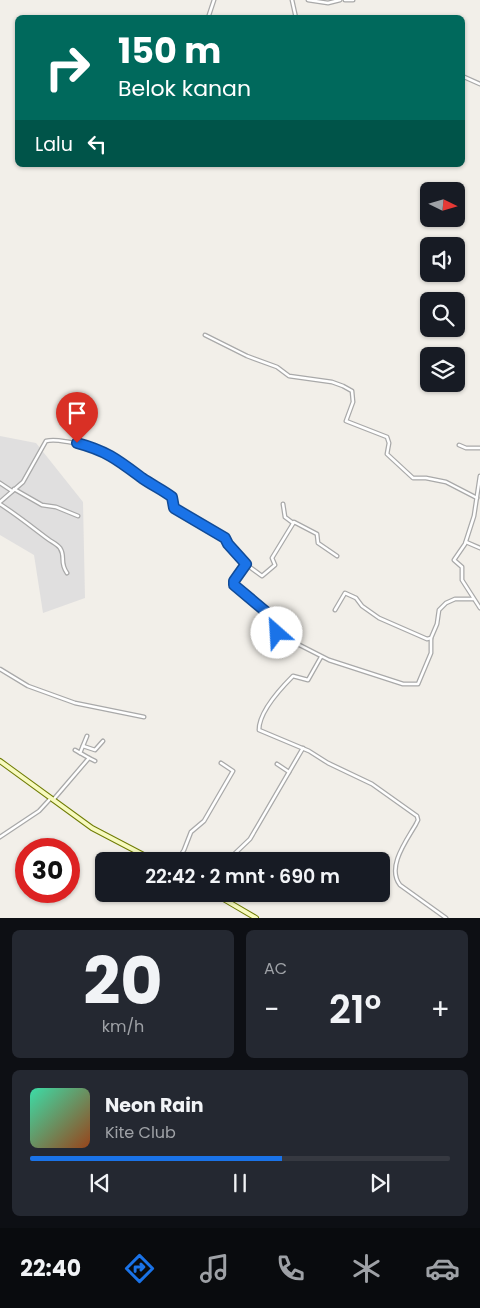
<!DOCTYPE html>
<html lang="id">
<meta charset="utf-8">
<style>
:root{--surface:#171b24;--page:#242831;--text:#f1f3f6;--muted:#9ea1a6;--line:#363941;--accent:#1a73e8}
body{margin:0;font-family:Poppins,sans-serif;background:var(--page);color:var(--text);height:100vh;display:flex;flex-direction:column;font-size:19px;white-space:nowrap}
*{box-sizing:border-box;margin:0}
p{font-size:16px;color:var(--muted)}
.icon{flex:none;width:28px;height:28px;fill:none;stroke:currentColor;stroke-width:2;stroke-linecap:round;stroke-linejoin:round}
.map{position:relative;height:918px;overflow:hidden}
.drawer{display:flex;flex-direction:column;gap:12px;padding:12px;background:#0d0f14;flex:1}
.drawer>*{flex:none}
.banner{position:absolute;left:15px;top:15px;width:450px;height:152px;border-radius:8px;box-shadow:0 1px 4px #0004;background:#00695c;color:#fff;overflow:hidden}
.needle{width:32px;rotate:95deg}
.tools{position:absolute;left:420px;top:182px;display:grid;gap:10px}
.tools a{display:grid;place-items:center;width:45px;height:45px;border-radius:8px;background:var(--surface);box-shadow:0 1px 4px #0004;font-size:25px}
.speed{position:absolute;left:15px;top:838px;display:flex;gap:10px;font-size:25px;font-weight:700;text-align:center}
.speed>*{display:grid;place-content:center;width:65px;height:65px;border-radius:50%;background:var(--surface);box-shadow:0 1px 4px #0004;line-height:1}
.speed .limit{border:8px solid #d22;background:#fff;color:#111}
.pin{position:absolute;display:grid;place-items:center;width:42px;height:42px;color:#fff;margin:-51px -21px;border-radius:50% 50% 50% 0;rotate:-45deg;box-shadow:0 0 5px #0007}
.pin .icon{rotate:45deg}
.me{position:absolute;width:55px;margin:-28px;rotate:334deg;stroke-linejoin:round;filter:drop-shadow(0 0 4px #0008)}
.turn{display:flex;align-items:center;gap:18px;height:105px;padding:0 20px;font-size:22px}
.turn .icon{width:65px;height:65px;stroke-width:2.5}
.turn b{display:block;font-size:35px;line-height:42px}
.then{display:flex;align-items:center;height:48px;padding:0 20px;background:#0003;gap:10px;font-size:19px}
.big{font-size:38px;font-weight:600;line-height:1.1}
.drawer .card{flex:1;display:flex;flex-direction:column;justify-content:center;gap:8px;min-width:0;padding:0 18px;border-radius:8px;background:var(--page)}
.drawer .dial{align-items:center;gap:0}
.dial b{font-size:65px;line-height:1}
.song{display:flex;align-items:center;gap:15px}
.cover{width:60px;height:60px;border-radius:8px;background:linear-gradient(135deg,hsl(160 70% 55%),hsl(20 70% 35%))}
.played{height:5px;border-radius:2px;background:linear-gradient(90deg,var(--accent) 60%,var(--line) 60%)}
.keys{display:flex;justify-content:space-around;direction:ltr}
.heat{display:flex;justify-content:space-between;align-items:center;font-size:28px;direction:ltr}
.drawer .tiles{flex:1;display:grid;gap:12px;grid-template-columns:1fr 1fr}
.card:last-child{grid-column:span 2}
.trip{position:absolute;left:95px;top:852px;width:295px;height:50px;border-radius:8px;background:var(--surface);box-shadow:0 1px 4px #0004;font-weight:600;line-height:50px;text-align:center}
.tab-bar{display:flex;height:80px;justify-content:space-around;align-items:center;background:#090b0e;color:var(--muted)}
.tab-bar .icon{width:35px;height:35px}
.tab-bar .selected{color:var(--accent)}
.tab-bar b{font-size:22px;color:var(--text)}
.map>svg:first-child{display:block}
</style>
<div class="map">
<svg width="480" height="918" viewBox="0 0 480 918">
<rect width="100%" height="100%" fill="#f2efe9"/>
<polygon fill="#e0dfdf" points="0,436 36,443 83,502 85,598 43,613 34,555 0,535"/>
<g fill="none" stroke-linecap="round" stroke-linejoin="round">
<defs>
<g id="street">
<polyline points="292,0 296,18"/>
<polyline points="308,0 328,3 340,0"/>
<polyline points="345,0 353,0"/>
<polyline points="208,18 214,0"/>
<polyline points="462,76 480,84"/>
<polyline points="205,335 247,356 277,367 289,376 332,382 343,386 352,391 353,402 346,421 387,437 389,443 387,454 413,478 426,478 446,482 477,498"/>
<polyline points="76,445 108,455"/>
<polyline points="459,445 466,448 480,448"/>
<polyline points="480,476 474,516 465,544 454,560 462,567 462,580 480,608"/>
<polyline points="0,483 12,491"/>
<polyline points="14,489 42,505 56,507 78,516"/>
<path d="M0 502 23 482 46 441C54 439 62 441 69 442 104 447 117 461 144 479 154 486 165 490 173 498V506L176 509 222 536 246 564C244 572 234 577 234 585L277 621 278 634 329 660 403 684H418L431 653V638L437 624 439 610 446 603 455 599H473"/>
<path d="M0 504C17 515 32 527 48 539 52 542 57 544 60 548 66 557 59 562 67 573"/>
<polyline points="283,504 285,517 293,523"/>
<polyline points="466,542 480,548"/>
<polyline points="247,565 262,576 275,565 272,558 294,522 317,534 318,543 337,556"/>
<polyline points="335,610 345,593 356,598 362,606 379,618 427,639 431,638"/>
<path d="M321 657 308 680 293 676C280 689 259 712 259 730L309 751 328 763 372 784 417 816 418 820 416 824C407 840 386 867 400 885L446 918"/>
<polyline points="0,669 28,686 75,703 144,717"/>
<polyline points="83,746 95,750 103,741"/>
<polyline points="75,750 89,758"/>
<polyline points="80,753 87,736"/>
<polyline points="277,764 289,772"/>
<polyline points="53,800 89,758 95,761"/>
<polyline points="0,837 39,811 51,798"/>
<polyline points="183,853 194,861"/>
<polyline points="177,861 184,850 191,832 204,821 233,771 221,763"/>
<polyline points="227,861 250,839 303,748"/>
</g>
<g id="secondary">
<polyline points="0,761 92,828 155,861"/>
<polyline points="215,894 256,918"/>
</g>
</defs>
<use href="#street" stroke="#a9a9a9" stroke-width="5"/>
<use href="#secondary" stroke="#707d05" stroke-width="6"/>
<use href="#street" stroke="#fff" stroke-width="2.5"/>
<use href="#secondary" stroke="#f7fabf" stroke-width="4"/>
</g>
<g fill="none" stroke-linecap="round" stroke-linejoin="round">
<defs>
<path id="route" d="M77 443C107 451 118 460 142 478 152 485 163 490 172 497L174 508 225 538 228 544 246 564 234 581V585L277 621 278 623 277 633"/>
</defs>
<use href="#route" stroke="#114b97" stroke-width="12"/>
<use href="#route" stroke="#1a73e8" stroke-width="9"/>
</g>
</svg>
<div class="tools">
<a><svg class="needle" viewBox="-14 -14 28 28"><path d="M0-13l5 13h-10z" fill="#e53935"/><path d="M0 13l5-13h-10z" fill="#9ea1a6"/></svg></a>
<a><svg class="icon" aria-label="sound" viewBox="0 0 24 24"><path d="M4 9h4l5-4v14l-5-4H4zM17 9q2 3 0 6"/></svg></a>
<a><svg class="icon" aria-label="search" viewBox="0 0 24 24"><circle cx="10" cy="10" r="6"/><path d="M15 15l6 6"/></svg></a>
<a><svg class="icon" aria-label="layers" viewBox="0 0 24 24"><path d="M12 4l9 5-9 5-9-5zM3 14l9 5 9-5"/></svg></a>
</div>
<div class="speed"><div class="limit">30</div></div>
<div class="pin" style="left:77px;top:443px;background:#d93025"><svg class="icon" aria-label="arrive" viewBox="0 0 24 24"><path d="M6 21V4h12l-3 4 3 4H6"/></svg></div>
<svg class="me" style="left:277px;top:633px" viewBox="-20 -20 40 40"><circle r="19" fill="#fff"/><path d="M0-13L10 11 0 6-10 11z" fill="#1a73e8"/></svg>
<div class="trip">22:42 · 2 mnt · 690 m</div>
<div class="banner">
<div class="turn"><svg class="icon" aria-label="right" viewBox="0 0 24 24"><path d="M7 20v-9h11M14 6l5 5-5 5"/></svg><div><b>150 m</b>Belok kanan</div></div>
<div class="then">Lalu<svg class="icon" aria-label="left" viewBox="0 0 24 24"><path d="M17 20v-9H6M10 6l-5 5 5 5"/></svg></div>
</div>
</div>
<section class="drawer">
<div class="tiles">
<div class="card dial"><b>20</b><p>km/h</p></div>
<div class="card"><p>AC</p>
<div class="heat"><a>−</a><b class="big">21°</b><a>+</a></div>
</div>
<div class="card">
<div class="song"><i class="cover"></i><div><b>Neon Rain</b><p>Kite Club</p></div></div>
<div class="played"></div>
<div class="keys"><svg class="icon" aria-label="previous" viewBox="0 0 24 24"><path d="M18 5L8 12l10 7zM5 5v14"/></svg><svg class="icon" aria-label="pause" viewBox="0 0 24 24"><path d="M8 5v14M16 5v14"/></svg><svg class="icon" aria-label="next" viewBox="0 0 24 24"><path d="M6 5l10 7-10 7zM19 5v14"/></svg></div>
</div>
</div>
</section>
<nav class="tab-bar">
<b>22:40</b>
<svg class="icon selected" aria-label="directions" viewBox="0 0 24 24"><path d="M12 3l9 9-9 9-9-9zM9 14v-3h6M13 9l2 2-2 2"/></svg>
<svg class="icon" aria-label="music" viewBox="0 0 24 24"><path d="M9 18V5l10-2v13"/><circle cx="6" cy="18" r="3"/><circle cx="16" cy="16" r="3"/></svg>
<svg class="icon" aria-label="phone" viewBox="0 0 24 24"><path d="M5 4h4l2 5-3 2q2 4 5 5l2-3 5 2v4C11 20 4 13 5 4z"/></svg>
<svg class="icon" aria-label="climate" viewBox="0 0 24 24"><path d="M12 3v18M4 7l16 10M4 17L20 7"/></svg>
<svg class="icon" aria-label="car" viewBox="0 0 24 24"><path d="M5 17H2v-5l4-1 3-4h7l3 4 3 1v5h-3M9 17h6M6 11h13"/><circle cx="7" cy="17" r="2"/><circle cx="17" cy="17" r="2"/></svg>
</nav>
